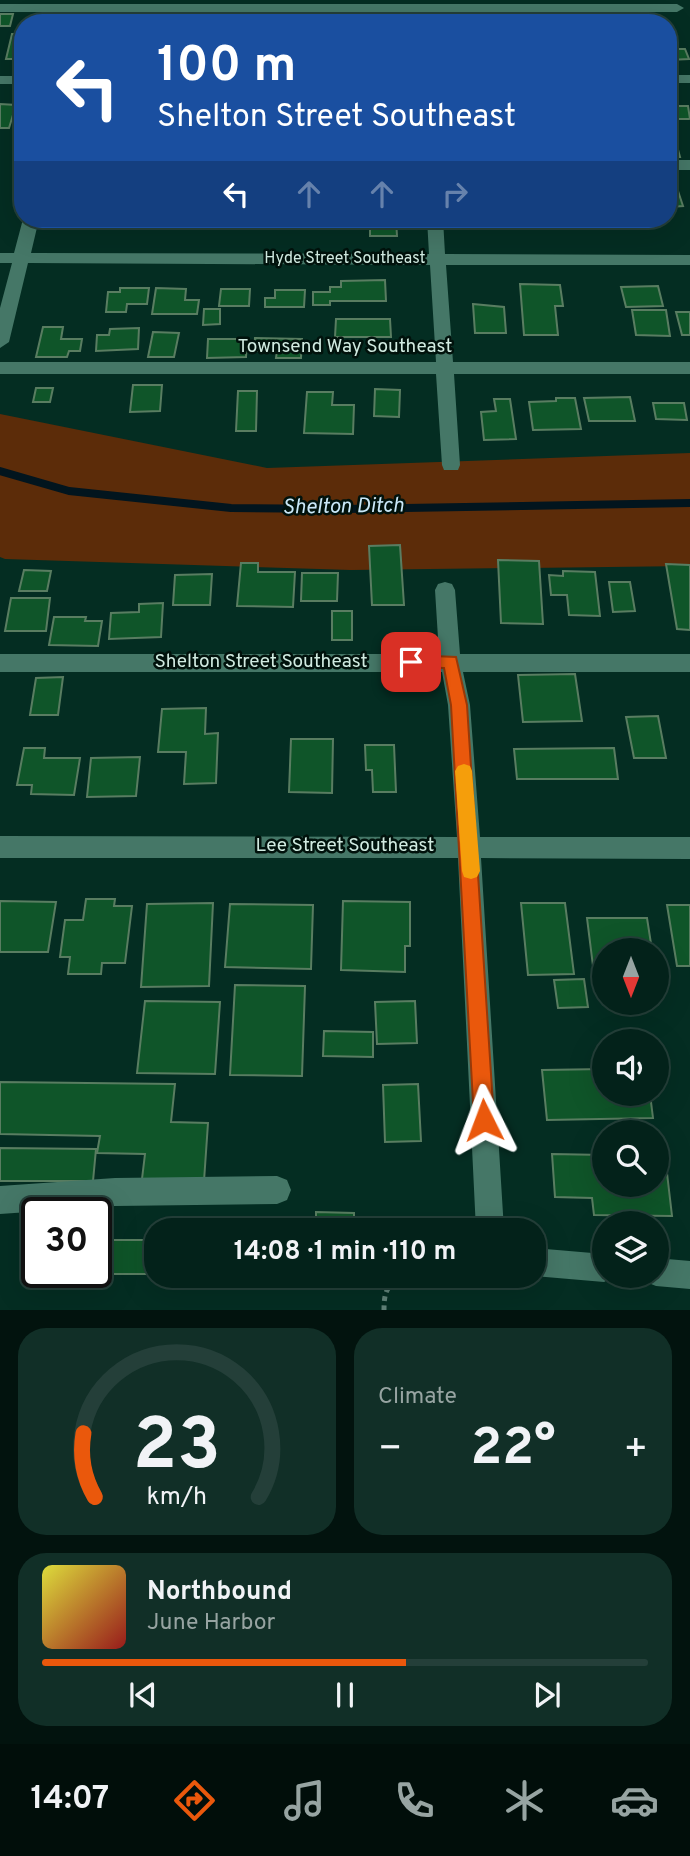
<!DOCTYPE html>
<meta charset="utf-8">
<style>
:root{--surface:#03221a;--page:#112f27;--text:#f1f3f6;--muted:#97a4a2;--line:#243f39;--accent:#ea580c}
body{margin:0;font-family:Overpass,sans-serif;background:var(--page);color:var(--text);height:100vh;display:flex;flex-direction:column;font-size:26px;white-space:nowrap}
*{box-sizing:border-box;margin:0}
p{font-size:23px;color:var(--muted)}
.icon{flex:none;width:38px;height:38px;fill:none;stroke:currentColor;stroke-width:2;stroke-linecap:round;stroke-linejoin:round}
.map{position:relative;height:1310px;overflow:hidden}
.side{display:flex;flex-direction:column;gap:18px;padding:18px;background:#02130e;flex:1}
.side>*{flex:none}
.hud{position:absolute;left:14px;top:14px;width:663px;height:214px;border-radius:28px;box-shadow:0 7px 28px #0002,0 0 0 2px var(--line);background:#1a4fa0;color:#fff;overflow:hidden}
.needle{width:46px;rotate:180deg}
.buttons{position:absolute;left:592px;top:938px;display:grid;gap:14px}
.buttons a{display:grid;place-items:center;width:77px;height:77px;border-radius:50%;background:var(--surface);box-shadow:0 7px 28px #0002,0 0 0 2px var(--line);font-size:35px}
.speed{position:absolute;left:21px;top:1197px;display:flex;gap:14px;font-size:35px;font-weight:700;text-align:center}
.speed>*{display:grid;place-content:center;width:91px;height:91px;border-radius:50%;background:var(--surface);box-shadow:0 7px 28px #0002,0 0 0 2px var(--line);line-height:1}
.speed .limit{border:4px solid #111;border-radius:10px;background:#fff;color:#111}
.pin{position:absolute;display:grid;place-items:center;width:60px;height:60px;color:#fff;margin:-30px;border-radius:14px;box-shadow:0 4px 10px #0006}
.me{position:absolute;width:77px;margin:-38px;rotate:357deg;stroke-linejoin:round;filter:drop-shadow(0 0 5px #0008)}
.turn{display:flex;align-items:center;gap:24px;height:147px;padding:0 28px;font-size:32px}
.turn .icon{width:91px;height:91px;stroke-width:2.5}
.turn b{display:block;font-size:49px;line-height:60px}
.lanes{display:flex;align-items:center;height:66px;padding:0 28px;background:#0003;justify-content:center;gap:35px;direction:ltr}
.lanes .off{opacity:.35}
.big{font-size:52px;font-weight:700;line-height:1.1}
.side .widget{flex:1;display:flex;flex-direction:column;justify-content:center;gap:10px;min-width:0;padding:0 24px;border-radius:28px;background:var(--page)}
.side .dial{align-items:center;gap:0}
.dial svg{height:182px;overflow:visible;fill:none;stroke:var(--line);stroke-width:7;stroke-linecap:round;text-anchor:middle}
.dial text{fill:var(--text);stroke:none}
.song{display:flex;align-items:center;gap:21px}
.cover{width:84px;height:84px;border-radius:10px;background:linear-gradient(135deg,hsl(60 70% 55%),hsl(0 70% 35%))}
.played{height:7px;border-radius:4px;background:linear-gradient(90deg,var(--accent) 60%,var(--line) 60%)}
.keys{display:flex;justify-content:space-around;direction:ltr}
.heat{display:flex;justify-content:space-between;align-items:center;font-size:38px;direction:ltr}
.side .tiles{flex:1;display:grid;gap:18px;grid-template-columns:1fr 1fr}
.widget:last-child{grid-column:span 2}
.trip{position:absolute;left:144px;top:1218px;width:402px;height:70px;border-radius:28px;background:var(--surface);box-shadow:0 7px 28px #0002,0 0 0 2px var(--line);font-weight:700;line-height:70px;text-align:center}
.tabs{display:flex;height:112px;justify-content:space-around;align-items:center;background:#010e0a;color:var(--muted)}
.tabs .icon{width:49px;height:49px}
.tabs .current{color:var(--accent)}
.tabs b{font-size:32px;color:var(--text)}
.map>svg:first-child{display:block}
</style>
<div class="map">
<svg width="690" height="1310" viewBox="0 0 690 1310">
<rect width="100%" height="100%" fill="#042d22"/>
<polygon fill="#5c2c09" points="0,414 267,468 690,453 690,566 351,570 5,559 0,557"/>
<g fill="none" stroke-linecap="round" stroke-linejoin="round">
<polyline stroke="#02151e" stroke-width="8" points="0,471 69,491 231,508 345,509 690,503"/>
</g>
<g fill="#0f5529" stroke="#597d61" stroke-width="2">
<polygon points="454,11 483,11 485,23 455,23"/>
<polygon points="359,13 379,13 379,18 385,18 385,23 359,23"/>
<polygon points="0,14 13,14 10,26 0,26"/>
<polygon points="114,18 143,18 142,23 113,23"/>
<polygon points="12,34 23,34 23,59 6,59"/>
<polygon points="668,49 685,49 689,59 668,60"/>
<polygon points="0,104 16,105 9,128 0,128"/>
<polygon points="673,106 688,106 690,119 677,119"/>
<polygon points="668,146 677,146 680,157 668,157"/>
<polygon points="668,179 674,179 683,206 668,207"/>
<polygon points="84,219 143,219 127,221 126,227 82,228"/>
<polygon points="151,219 198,219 197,229 165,228 166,221 151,221"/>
<polygon points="216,219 243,219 242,226 215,227"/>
<polygon points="262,219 306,219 305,227 262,227"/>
<rect x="311" y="219" width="41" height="7"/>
<polygon points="370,219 396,219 397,236 370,236"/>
<polygon points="469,219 501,219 502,227 469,227"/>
<polygon points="510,219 552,219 554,229 523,229 521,221"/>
<polygon points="571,219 590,219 591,225 573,226"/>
<polygon points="385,280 386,301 330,301 330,305 313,305 313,292 330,292 330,287 341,287 341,281"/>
<polygon points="520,284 560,285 563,306 555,306 558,335 524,335"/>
<polygon points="658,286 663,306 626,307 621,287"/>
<polygon points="120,288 149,288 147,304 127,304 126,312 106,312 108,292 120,292"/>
<polygon points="156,288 186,289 185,300 199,300 197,314 152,314"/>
<polygon points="221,289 250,289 249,306 219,306"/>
<polygon points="275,290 305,290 304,307 265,307 265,298 275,298"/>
<polygon points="473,304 504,307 506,333 475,333"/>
<polygon points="204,309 220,309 220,324 203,325"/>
<polygon points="632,310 666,310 670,336 636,335"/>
<polygon points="676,312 690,312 690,335 682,335"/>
<polygon points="336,319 390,319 391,337 335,337"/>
<polygon points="43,327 63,327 61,339 82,339 80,351 69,351 67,357 36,357"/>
<polygon points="139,328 138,349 96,351 97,335 109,335 110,329"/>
<polygon points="153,332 179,333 174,357 148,357"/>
<polygon points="255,338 302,339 301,358 276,358 277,351 254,351"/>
<polygon points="208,339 247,339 246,357 207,358"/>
<polygon points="133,385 162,385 160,411 130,412"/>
<polygon points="36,388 53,388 50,402 33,402"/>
<polygon points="375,389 400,390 399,417 374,416"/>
<polygon points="238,391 257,391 256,431 236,431"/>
<polygon points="307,392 333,392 332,405 354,405 353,434 304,433"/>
<polygon points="630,397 635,421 589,421 584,398"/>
<polygon points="556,398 575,398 581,429 533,430 529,402 556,401"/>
<polygon points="494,399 510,399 516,439 484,440 481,412 496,411"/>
<polygon points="653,403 684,403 687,420 656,419"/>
<polygon points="400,545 404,605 372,605 369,546"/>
<polygon points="498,560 539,561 543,624 501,623"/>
<polygon points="241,563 258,563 258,572 295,572 293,607 237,606"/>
<polygon points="666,564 690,565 690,630 677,629"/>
<polygon points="24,570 51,571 47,591 19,591"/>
<polygon points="563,571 595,572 600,616 569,615 567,595 551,595 549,575 563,576"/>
<polygon points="302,573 338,573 337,601 301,601"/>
<polygon points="212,574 210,605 173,605 175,575"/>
<polygon points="609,582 630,582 635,611 613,612"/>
<polygon points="11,598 50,598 46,631 5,631"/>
<polygon points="163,603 161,637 109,639 111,613 139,612 139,604"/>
<rect x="332" y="611" width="20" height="29"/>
<polygon points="54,617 86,617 85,621 102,621 98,646 49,645"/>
<rect x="389" y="637" width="32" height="19"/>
<polygon points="575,674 582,721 523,722 518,675"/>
<polygon points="63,677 58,715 30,715 36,678"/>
<polygon points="206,708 205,734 218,733 216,783 184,784 186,752 158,752 162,709"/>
<polygon points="658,716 666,758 634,758 626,717"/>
<polygon points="291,739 333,739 332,793 289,792"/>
<polygon points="365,745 394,745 396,792 373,792 372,770 366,770"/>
<polygon points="24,748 45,748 44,758 80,758 74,795 31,794 32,785 17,785"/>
<polygon points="614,748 618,779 517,779 514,749"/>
<polygon points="140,757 136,796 87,797 91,758"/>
<polygon points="86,899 115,899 114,906 132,906 125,963 102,963 101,974 68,974 70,957 60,957 65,920 83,920"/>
<polygon points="0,901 56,902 48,952 0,952"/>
<polygon points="343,901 410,902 410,946 405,946 405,972 341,970"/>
<polygon points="213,903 209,986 141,987 147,904"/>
<polygon points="521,903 565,903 574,974 528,975"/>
<polygon points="230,904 313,905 311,969 225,967"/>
<polygon points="667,905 690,905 690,966 677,966"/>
<polygon points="587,918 647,918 652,950 604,950 604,990 596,990"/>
<polygon points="584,979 588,1007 558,1008 554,980"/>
<polygon points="235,985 305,986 302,1076 230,1075"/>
<polygon points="145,1001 220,1002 215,1074 137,1073"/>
<polygon points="415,1001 417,1043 377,1044 375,1002"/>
<polygon points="324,1031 373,1032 373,1057 323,1056"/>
<polygon points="604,1069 604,1094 650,1094 653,1118 547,1120 542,1070"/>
<polygon points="0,1082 175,1084 171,1122 208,1123 204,1181 142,1179 145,1154 97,1153 100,1136 0,1134"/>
<polygon points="418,1084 421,1141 385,1142 383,1085"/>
<polygon points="0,1148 96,1149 93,1181 0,1181"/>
<polygon points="552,1154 604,1155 604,1185 656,1185 656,1156 665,1156 672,1216 594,1215 592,1198 555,1197"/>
<polygon points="316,1212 354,1213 354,1230 316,1230"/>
<polygon points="102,1240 156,1240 155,1274 98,1274"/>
</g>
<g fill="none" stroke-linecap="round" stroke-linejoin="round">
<path stroke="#5f8177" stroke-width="5" stroke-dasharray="4.5 4.5" stroke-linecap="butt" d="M384 1310C384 1280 393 1285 418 1276"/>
<g fill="#457767" fill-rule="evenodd">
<polygon points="0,4 677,4 684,8 677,12 0,12"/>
<rect x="668" y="75" width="22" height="8"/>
<rect x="0" y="76" width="23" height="8"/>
<rect x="668" y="160" width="22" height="10"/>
<polygon points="23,219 39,219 31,253 429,254 427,219 443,219 445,254 690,255 690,265 446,265 453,362 690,362 690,374 454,374 460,465 458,470 444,470 442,465 436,374 0,374 0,362 436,362 430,265 28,263 9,342 0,348 0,308 12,263 0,263 0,253 14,253"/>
<polygon points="445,582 452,584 455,590 460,654 690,654 690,672 463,672 470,705 480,837 690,837 690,859 481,858 504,1230 476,1230 458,858 0,858 0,836 457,837 448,705 442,672 0,672 0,654 439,654 435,590 438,584"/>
<polygon points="277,1176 287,1180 291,1190 287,1200 277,1204 115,1206 0,1214 0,1186 115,1178"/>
<polygon points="534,1248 604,1254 604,1276 615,1276 604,1282 534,1276"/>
<polygon points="656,1258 690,1261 690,1289 656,1286 646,1282 643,1276 656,1276"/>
</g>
</g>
<polygon fill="#ea580c" stroke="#983908" stroke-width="2" points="411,655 456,657 467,705 494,1120 491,1127 484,1130 477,1127 474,1120 451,705 444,668 405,667 403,662 405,657"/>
<polygon fill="#f59e0b" points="464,764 470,766 472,771 480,871 477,877 471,879 464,877 462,871 455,771 458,766"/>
<g text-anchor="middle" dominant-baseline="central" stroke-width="5" stroke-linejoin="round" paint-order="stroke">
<g font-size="16" fill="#d1ebe1" stroke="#01120c">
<text x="345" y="259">Hyde Street Southeast</text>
</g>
<g font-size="19" fill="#d1ebe1" stroke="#01120c">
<text x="345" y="347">Townsend Way Southeast</text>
<text x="261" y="662">Shelton Street Southeast</text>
<text x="345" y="846">Lee Street Southeast</text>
</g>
<g font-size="21" font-style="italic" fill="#cae8f8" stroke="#01120c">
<text transform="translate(343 507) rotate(-1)">Shelton Ditch</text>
</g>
</g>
</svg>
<div class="buttons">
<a><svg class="needle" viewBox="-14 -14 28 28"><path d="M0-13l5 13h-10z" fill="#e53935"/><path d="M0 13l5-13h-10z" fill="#97a4a2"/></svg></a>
<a><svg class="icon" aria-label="sound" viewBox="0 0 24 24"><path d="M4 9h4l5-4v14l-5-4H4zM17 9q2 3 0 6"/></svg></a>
<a><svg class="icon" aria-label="search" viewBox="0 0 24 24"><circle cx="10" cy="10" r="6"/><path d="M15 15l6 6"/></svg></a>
<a><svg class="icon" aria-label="layers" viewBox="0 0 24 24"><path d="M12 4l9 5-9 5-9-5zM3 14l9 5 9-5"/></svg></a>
</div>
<div class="speed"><div class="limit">30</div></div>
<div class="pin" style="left:411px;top:662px;background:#d93025"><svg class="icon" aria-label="arrive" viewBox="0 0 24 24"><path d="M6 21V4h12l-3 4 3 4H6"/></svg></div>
<svg class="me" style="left:484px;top:1120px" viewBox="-20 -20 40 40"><path d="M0-17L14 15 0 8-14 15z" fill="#ea580c" stroke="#fff" stroke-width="4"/></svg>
<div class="trip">14:08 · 1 min · 110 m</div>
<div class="hud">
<div class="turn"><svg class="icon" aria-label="left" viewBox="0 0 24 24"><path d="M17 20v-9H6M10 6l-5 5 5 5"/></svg><div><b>100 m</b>Shelton Street Southeast</div></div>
<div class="lanes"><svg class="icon" aria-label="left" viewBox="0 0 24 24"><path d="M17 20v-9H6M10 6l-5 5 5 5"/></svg><svg class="icon off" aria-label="ahead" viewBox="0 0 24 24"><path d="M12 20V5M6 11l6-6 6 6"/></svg><svg class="icon off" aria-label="ahead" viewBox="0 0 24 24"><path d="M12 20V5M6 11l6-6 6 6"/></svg><svg class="icon off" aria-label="right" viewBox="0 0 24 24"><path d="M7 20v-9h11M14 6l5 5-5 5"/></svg></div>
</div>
</div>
<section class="side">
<div class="tiles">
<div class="widget dial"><svg viewBox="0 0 100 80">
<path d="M14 69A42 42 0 1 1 86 69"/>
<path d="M14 69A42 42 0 0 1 9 41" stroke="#ea580c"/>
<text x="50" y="56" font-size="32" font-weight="700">23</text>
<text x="50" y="72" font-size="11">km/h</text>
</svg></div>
<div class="widget"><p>Climate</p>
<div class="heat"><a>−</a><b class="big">22°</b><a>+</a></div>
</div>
<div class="widget">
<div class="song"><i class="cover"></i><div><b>Northbound</b><p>June Harbor</p></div></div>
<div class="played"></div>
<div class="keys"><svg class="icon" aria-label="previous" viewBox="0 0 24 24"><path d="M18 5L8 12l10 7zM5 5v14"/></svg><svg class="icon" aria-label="pause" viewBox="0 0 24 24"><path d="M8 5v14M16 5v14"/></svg><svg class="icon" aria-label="next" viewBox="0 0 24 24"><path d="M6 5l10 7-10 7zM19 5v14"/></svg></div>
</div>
</div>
</section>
<nav class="tabs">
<b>14:07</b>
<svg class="icon current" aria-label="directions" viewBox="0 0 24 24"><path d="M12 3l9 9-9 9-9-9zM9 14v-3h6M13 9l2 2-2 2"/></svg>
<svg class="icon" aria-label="music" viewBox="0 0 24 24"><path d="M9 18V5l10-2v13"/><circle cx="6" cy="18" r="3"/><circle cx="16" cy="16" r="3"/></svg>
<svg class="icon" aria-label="phone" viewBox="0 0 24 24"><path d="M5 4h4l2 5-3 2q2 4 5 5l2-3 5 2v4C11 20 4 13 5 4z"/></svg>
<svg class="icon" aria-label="climate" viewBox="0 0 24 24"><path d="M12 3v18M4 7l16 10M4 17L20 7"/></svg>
<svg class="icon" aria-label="car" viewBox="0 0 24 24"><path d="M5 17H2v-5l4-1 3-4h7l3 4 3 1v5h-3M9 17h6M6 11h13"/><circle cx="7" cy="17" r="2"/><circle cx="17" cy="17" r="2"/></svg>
</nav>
